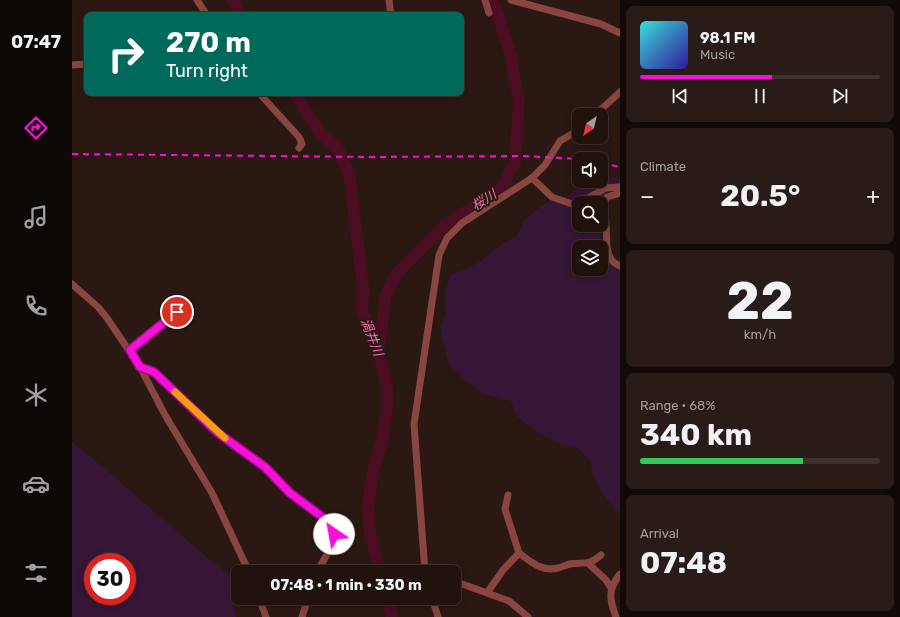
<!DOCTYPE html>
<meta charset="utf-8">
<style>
:root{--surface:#21120e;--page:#291b17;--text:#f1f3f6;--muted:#a29e9e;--line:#3e322e;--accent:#f711d8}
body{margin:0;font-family:Rubik,"Noto Sans JP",sans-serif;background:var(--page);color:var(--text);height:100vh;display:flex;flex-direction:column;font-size:15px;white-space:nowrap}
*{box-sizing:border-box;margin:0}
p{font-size:13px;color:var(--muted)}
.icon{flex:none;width:22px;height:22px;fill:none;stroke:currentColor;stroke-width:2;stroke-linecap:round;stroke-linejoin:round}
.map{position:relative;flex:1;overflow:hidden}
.side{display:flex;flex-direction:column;gap:6px;padding:6px;background:#120a08;width:280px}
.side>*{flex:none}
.guide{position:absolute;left:12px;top:12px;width:380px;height:84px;border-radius:8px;box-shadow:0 2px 10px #0003,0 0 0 1px var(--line);background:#00695c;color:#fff;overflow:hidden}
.needle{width:26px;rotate:215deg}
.tools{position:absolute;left:500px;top:108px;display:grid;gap:8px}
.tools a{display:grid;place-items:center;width:36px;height:36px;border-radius:8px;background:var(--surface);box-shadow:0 2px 10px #0003,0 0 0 1px var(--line);font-size:20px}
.speed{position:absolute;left:12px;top:553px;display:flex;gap:8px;font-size:20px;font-weight:700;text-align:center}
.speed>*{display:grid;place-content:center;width:52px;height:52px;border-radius:50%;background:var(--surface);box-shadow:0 2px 10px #0003,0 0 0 1px var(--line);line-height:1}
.speed .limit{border:6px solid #d22;background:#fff;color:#111}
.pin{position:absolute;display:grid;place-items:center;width:34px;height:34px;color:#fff;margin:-17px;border:2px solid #fff;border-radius:50%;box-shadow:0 1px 4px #0007}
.me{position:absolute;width:44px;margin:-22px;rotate:327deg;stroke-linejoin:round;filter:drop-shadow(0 0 3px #0008)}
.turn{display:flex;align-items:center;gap:14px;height:84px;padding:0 16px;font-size:18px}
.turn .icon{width:52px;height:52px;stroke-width:2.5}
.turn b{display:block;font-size:28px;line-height:34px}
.big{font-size:30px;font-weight:700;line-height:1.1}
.side .tile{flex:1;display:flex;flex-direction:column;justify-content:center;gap:6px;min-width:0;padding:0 14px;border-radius:8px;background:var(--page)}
.side .dial{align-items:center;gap:0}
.dial b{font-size:52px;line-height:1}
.song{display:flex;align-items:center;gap:12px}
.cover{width:48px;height:48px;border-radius:6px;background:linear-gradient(135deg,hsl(180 70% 55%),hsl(250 70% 35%))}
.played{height:4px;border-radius:2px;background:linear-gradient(90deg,var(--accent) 55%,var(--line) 55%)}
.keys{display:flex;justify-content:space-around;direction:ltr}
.heat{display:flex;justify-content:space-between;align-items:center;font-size:22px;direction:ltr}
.charge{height:6px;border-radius:3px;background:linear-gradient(90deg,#34c759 68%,var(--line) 0)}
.trip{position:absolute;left:159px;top:565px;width:230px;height:40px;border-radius:8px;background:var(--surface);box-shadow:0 2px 10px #0003,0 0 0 1px var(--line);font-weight:700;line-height:40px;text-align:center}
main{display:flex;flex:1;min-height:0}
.dock{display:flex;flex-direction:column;width:72px;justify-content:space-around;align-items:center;background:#0d0706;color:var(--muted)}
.dock .icon{width:28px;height:28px}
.dock .current{color:var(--accent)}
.dock b{font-size:18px;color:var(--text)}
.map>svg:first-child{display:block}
</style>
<main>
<nav class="dock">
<b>07:47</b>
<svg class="icon current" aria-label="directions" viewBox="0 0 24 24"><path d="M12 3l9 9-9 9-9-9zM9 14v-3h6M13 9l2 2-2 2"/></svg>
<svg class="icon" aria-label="music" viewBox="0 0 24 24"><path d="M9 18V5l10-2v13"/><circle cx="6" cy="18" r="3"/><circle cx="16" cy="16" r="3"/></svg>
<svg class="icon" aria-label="phone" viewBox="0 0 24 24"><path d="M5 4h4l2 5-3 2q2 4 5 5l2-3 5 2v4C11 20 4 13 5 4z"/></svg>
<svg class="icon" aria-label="climate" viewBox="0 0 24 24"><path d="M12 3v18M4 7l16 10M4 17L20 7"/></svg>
<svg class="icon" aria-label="car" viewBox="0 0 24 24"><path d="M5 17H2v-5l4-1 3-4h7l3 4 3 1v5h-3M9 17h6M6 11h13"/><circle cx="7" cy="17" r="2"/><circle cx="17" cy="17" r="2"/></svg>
<svg class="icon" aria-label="filters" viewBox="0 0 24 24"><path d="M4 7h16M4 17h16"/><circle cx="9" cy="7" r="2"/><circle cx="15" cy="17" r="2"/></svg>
</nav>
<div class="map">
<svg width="548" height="617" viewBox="0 0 548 617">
<rect width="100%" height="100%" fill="#2c1813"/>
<g fill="#361636" fill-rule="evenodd">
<path d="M533 175 548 178V197L542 196 537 200C537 204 538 209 537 213 536 218 532 222 530 227 525 244 532 264 548 270V514L529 492 521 475 518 460 505 447 491 446 472 436 445 417 439 401 412 394 394 381 377 364 370 338 369 327 374 311 373 291 379 275 408 262 431 243 445 236 453 219 478 200 488 199 521 181H529V177ZM507 203H529V225H507ZM507 247H529V269H507Z"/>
<path d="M0 442C54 485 104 533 158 576L164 617H0ZM21 562H55V596H21Z"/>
</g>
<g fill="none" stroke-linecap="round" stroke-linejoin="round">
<g stroke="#4b0d21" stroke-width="12">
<polyline points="161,0 170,15"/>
<polyline points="222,93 246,130 267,151 277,174 292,295 289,308 306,348 315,387 315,408 311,437 301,471 296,505 297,528 308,572"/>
<polyline points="307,347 314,294 320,282 327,271 373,225 430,188 443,162 447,102 439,57 421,0"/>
<polyline points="315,598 320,617"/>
</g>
<g stroke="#89453f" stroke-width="7">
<polyline points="125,0 135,15"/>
<polyline points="317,0 319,15"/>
<polyline points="413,0 417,13"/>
<polyline points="439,0 529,24 548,33"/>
<polyline points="0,65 15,64"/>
<polyline points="187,93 227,137 230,144 227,148"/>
<polyline points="523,115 548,92"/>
<polyline points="460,178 480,197 500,204 505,204 534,188 548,187"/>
<path d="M548 193 535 197 530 208C540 224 526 258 548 266"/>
<polyline points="0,284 26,307 35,318 68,367 93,415 140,493 177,572"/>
<polyline points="58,350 105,312"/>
<path d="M68 367 82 372 146 433 193 467 218 493 257 522C270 538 252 557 245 572"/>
<path d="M447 553C459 562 470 572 486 568 490 567 494 565 498 564 513 562 516 566 529 555"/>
<polyline points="517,564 534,580 539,588"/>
<polyline points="353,572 342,424 367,255 375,238 390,223 460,178 473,165 488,141 507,130"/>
<polyline points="382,581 437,601 456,617"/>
<polyline points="415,593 431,570 447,553 433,509 436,495"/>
<polyline points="187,598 194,617"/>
<polyline points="360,598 366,617"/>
<polyline points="230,617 236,598"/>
<path d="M544 617C537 599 536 589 548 574"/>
</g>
<g stroke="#f711d8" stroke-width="2" stroke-dasharray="6 5" stroke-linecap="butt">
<polyline points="0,154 300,157 451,156 507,159"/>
<polyline points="529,163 548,167"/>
</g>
</g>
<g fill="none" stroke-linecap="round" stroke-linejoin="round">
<defs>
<polyline id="route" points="105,312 58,350 68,367 82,372 146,433 193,467 218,493 257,522 261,527 262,534"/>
</defs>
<use href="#route" stroke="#a10b8c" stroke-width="10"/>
<use href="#route" stroke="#f711d8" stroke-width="7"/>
<polyline stroke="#f59e0b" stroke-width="7" points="103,392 153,438"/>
</g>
<g text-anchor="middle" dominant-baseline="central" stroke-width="4" stroke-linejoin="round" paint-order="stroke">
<g font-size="13" font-style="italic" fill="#fa70b6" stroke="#2c1813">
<text transform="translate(412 200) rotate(-33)">桜川</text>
<text transform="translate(300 337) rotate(69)">渦井川</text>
</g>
</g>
</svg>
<div class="tools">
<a><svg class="needle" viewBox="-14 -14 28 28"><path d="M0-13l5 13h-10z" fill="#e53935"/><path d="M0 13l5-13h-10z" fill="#a29e9e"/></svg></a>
<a><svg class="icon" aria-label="sound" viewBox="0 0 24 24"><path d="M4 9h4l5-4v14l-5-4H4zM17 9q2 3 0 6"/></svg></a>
<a><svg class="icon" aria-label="search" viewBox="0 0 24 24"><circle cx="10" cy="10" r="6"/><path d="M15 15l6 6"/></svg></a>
<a><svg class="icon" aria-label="layers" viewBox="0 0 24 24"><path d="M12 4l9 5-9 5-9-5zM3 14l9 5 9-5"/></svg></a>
</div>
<div class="speed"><div class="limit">30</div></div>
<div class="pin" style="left:105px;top:312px;background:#d93025"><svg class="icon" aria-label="arrive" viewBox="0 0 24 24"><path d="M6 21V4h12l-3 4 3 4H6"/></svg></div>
<svg class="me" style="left:262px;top:534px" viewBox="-20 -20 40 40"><circle r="19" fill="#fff"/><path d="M0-13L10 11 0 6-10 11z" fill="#f711d8"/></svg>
<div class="trip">07:48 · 1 min · 330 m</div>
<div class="guide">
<div class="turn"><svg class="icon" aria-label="right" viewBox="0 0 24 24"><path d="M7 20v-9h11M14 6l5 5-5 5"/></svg><div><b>270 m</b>Turn right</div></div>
</div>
</div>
<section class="side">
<div class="tile">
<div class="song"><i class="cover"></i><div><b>98.1 FM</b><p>Music</p></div></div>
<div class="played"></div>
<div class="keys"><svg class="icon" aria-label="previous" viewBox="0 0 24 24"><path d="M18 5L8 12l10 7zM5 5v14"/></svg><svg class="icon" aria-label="pause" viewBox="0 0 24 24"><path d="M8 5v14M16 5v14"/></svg><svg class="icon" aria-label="next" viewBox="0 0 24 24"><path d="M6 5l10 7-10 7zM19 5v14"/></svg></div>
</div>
<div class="tile"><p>Climate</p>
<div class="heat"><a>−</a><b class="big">20.5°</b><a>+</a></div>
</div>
<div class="tile dial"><b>22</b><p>km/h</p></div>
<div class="tile"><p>Range · 68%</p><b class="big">340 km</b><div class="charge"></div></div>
<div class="tile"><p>Arrival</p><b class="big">07:48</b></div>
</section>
</main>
